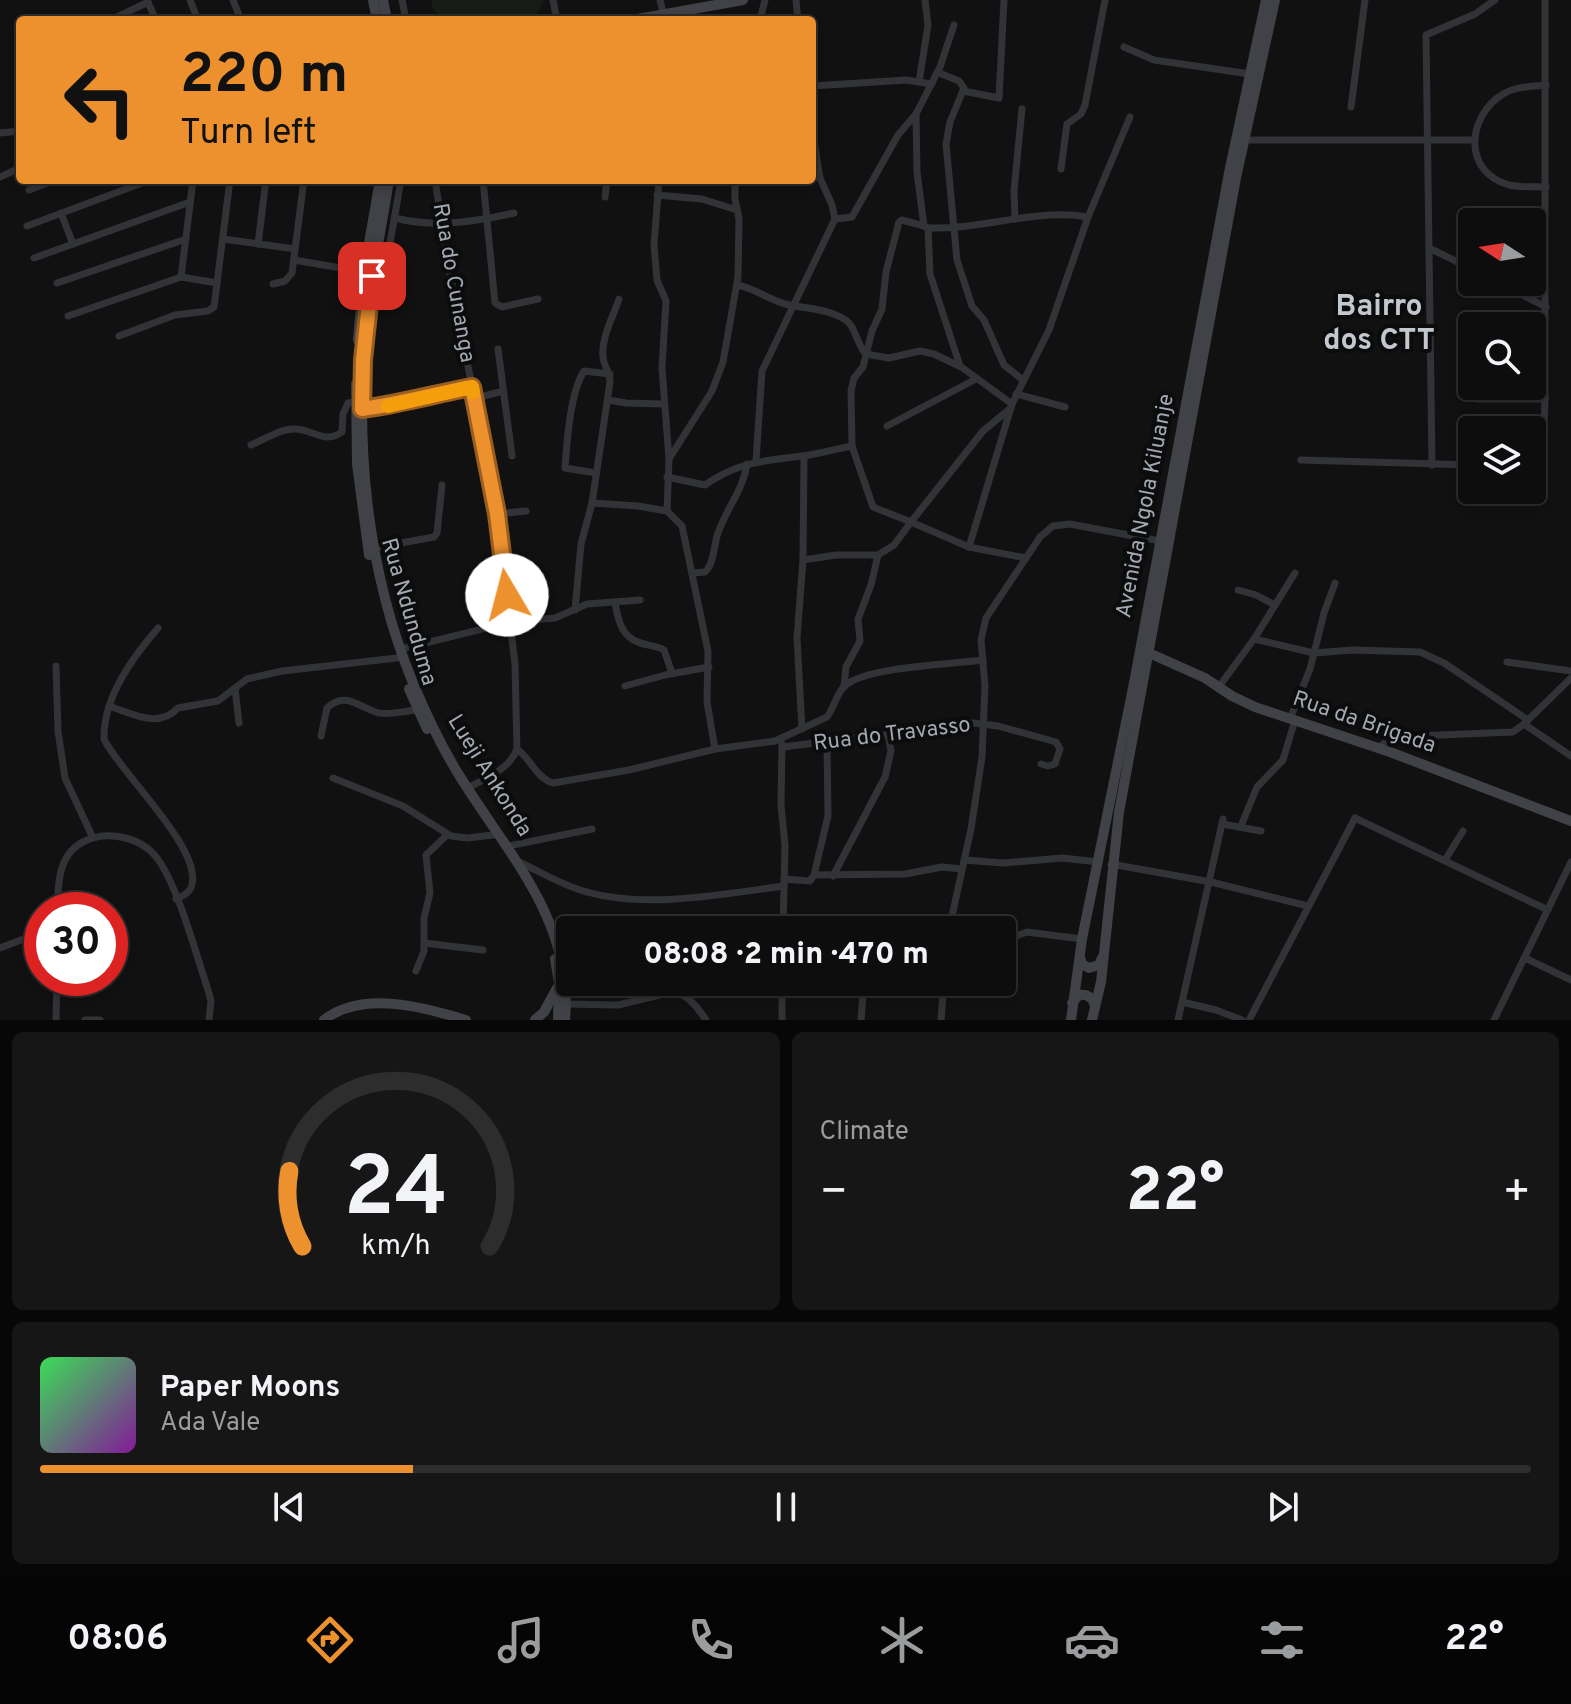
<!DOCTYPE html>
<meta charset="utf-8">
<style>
:root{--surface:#0d0d0e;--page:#161617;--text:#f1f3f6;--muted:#9a9c9e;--line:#2d2d2e;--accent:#ed912e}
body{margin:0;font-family:Overpass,sans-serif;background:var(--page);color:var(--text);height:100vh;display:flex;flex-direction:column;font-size:30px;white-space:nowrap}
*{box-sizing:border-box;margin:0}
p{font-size:26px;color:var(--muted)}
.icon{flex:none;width:44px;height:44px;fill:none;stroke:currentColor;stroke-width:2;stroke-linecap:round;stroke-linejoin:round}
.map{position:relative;height:1020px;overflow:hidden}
.sheet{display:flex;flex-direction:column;gap:12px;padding:12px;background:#070708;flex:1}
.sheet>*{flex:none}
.hud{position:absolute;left:16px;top:16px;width:800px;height:168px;border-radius:8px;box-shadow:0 4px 12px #0003,0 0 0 2px var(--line);background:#ed912e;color:#111;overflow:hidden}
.needle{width:52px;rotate:282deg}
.controls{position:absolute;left:1458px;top:208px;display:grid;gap:16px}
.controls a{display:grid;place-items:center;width:88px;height:88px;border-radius:8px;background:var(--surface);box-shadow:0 4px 12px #0003,0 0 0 2px var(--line);font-size:40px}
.speed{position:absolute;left:24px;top:892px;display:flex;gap:16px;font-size:40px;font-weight:700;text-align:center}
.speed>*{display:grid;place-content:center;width:104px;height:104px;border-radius:50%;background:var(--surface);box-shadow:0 4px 12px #0003,0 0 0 2px var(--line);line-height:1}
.speed .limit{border:12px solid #d22;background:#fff;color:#111}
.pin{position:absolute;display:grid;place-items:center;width:68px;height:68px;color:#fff;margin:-34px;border-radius:16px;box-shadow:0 4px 12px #0006}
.me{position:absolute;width:88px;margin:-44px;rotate:352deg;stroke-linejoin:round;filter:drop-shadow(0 0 6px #0008)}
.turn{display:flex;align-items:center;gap:28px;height:168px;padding:0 32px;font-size:36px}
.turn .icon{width:104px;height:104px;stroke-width:2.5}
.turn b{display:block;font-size:56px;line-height:68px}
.big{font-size:60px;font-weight:800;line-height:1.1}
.sheet .card{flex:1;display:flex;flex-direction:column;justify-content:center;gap:12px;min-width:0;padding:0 28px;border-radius:12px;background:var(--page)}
.sheet .dial{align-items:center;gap:0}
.dial svg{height:208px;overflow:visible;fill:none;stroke:var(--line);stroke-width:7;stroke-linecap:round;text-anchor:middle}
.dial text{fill:var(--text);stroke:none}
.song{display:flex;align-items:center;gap:24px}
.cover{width:96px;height:96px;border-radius:12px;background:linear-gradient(135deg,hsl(130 70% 55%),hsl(290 70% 35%))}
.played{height:8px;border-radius:4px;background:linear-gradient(90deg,var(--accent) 25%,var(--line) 25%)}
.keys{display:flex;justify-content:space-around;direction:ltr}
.heat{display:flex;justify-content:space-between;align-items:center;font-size:44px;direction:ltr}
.sheet .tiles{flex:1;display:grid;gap:12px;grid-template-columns:1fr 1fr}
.card:last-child{grid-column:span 2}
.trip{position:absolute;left:556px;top:916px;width:460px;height:80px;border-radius:8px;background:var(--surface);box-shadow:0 4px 12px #0003,0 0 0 2px var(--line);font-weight:800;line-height:80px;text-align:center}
.menu{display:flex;height:128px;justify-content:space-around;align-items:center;background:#050506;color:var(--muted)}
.menu .icon{width:56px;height:56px}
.menu .selected{color:var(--accent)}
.menu b{font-size:36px;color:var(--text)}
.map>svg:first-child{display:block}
</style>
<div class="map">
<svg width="1571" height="1020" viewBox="0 0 1571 1020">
<rect width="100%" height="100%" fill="#111112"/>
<polygon fill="#171c17" points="431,0 544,0 536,16 512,20 443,20 433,9"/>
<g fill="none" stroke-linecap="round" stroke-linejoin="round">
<g stroke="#323337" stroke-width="7">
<polyline points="147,0 156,20"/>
<polyline points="190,0 198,20"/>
<polyline points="233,0 241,20"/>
<polyline points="402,0 406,20"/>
<polyline points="553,0 557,20"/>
<polyline points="660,0 663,13"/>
<polyline points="796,0 798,20"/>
<polyline points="111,20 148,2"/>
<polyline points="760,20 765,0"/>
<polyline points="1124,47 1154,60 1250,74"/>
<polyline points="937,72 959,81 964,88 950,122 946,144 957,260 972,306 984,320 1004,365 1023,380"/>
<polyline points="919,82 928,25 925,0"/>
<path d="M1546 85C1531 87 1516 86 1503 94 1467 116 1462 172 1509 185 1521 188 1534 186 1546 187"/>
<polyline points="812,86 906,80 932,84"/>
<polyline points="963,91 999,98 1004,0"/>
<polyline points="1351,107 1365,0"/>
<polyline points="916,114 917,172 924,226 928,228 930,274 960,366 1012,404"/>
<polyline points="0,133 20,131"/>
<polyline points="1244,140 1473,140"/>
<polyline points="1061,169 1067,124 1081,114 1085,105 1105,0"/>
<polyline points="0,177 20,168"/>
<polyline points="331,180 333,180"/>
<path d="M435 180 448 264 497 514 515 664 517 749C510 769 486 778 468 788"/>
<polyline points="483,180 495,303 502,307 538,299"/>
<polyline points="659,180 654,245 657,280 666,301 662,368 669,459 667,511"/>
<polyline points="29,190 55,180"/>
<polyline points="657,195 702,199 737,210"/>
<polyline points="605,197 607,180"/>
<polyline points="61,213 73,244"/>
<path d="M395 218C434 228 474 222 514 213"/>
<polyline points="835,219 852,217 898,135 916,114 940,67 954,25"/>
<polyline points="1015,219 1014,191 1022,109"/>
<polyline points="27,226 150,180"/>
<polyline points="924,226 902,220 899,222 886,272 882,309 872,331 863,367 854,378 851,391 852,446 873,507 911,522 983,431 1011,408"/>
<path d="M928 228C981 230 1036 208 1088 217"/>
<polyline points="223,239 295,249"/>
<polyline points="258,244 266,180"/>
<polyline points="1429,248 1472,269"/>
<polyline points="34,258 190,202"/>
<polyline points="294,260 364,272"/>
<polyline points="181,277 193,180"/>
<polyline points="1497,282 1546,307"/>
<polyline points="57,283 186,239"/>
<polyline points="273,284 285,281 292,273 304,180"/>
<path d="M737 285C754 288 768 299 785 304 804 309 830 308 847 321 856 328 857 345 866 354L889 358 920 351 934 354 959 366"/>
<path d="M619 299C613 317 601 338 603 357 604 367 610 372 610 382L592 503 638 506 667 511 682 526 708 651 707 702 715 749"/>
<polyline points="370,300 383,283 401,180"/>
<polyline points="68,316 181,277 217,283"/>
<polyline points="119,336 175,315 208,311 214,307 230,180"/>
<polyline points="498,349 512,456"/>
<polyline points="1016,394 1065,407"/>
<polyline points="473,399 503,391"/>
<polyline points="1476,399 1545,399"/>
<polyline points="608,400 626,403 664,404"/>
<path d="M362 409C400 404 435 394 472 387"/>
<polyline points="887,426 976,379"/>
<path d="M251 445C263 440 280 429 293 429 312 428 324 445 342 432L343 414 348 403 355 402"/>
<polyline points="669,459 712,391 723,362 738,277 739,219 735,199 735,180"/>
<polyline points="1301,460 1472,465"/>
<polyline points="1532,460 1543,458 1545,399 1545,0"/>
<polyline points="756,461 762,371 835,219 832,205 820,178 812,129"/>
<polyline points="1432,465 1426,35 1475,14 1495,0"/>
<path d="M596 473 565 468C567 441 570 393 584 371L610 374"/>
<path d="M667 477 705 485C737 462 764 461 802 456 819 454 835 449 852 446"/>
<polyline points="497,514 526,511"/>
<polyline points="374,548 434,537 437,533 442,485"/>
<polyline points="1026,558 969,547 1012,404 1049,330 1088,217 1130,117"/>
<polyline points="803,560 836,555 878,555 894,545 911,522 969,547"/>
<path d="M693 573 705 572C713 565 714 548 717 536 725 510 743 491 747 464"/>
<polyline points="1238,590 1256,595 1275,605"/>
<path d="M615 603C618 619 621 636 638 642 647 646 655 645 664 650L672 673"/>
<polyline points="575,610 581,544 592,503"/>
<path d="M158 628C132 658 103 698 104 739 119 772 206 851 191 888 188 894 182 896 176 899"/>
<polyline points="1254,639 1314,653 1353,650 1420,652 1444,663 1528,720"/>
<polyline points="401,649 511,622 555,618 587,604 640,600"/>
<polyline points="1507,662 1571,671"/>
<polyline points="56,666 58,731 65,778 93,838"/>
<polyline points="625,686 665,675 709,667"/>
<polyline points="844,686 846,667 860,641 858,619 871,585 878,555"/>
<polyline points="235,688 239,723"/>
<polyline points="1218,688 1254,639 1295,573"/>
<path d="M109 706C133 714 158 729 178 708L218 701 247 679 282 671 397 658"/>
<polyline points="1290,719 1310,669 1324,613 1335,583"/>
<polyline points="1524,724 1571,756"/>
<polyline points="802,729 797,638 803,560 804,456"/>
<path d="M321 736 327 708C346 690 359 708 379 713 390 715 405 711 417 710"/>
<polyline points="827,743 828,816 814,875 905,874 942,867 962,869"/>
<polyline points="782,744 781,805 785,845 783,930"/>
<polyline points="783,747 973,723 998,726 1056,742 1060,749 1055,764 1048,766 1041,764"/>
<polyline points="1378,748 1392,737 1513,732 1524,724 1571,678"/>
<path d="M517 749C532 760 535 777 553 783L629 770 715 749 775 741 827 717C835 707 835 694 846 685 867 667 953 664 983 660"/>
<polyline points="333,778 403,806 451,836 467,838 493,835"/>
<polyline points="1222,824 1261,831"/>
<polyline points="1241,826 1257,787 1283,760 1295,720"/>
<polyline points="508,846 592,829"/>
<polyline points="964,860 1003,863 1062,858 1099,862"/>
<polyline points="1445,860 1463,831"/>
<path d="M519 862C541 872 563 886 587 892 645 909 725 894 784 886"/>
<polyline points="1111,864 1211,882 1308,906"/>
<polyline points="833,876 885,777 891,751 888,734"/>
<polyline points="784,879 810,881 814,875"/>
<path d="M57 910C58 884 58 853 85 841 108 830 141 837 157 858 178 886 196 954 208 990L211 1001 209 1020"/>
<polyline points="949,930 971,829 982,757 985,686 981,640 986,618 1040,537 1053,526 1070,524 1160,541"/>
<polyline points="553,931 570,931"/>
<polyline points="1002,941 1027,932 1082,939"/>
<polyline points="424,943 483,950"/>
<polyline points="0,948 42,932"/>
<polyline points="1525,958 1571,980"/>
<polyline points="416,971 424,951 424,918 430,893 426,855 447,835"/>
<polyline points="782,982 782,1020"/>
<polyline points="1182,1002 1216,1010 1242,1020"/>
<path d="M567 1004 618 1005 672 992C687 993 698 1008 706 1020"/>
<polyline points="56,1020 57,978"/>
<polyline points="85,1020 100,1020"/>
<polyline points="861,1020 864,982"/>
<polyline points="941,1020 944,982"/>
<polyline points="1178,1020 1223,819"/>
<polyline points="1249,1020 1355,818 1548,910"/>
<polyline points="1494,1020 1571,862"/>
</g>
<g stroke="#404247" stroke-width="10">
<polyline points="373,0 377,20"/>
<polyline points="383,0 387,20"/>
<polyline points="632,20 743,0"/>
<path d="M389 180C382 226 372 271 367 318 354 440 366 569 413 683 426 714 441 746 459 775 507 853 574 921 565 1020"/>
<polyline points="358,340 364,272 380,180"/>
<polyline points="356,384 357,464 369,555"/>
<polyline points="1149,653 1205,678 1232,696 1255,707 1390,752 1571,821"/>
<polyline points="409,689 427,729"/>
<polyline points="1080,957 1082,964 1089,968 1099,965 1102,958"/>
<polyline points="555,959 559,983 558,1020"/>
<path d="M1072 1003 1079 995C1088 994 1094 998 1095 1007"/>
<path d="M324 1020C362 990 424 1007 466 1020"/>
<polyline points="535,1020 544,1012 557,988"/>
<polyline points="1071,1020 1082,939 1134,683 1230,168 1266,0"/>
<polyline points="1092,1020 1101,982 1119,812 1236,178 1275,0"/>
</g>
</g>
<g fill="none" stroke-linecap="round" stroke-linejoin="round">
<defs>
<path id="route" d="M372 276 363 360 362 409C399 404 435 394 472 387L497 514 507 595"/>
</defs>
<use href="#route" stroke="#9a5e1e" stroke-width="20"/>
<use href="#route" stroke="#ed912e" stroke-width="14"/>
<polyline stroke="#f59e0b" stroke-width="14" points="388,406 472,387 473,392"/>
</g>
<g text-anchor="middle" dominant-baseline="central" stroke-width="8" stroke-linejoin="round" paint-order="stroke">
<g font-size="22" fill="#a2a9b2" stroke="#0c0c0d">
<text transform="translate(453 283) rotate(80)">Rua do Cunanga</text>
<text transform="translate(1146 506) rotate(-79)">Avenida Ngola Kiluanje</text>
<text transform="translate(408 612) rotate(74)">Rua Ndunduma</text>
<text transform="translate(1364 723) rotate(19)">Rua da Brigada</text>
<text transform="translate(892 735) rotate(-7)">Rua do Travasso</text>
<text transform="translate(489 776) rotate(58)">Lueji Ankonda</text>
</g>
<g font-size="30" font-weight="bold" fill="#c3c8cf" stroke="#0c0c0d">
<text x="1379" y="307">Bairro<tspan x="1379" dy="34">dos CTT</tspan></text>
</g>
</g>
</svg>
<div class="controls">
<a><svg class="needle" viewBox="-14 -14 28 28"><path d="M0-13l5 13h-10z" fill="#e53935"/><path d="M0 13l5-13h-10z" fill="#9a9c9e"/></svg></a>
<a><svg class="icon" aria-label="search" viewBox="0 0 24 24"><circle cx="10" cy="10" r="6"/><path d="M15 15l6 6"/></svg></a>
<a><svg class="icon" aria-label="layers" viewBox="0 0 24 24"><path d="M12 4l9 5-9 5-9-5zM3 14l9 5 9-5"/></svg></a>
</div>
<div class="speed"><div class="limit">30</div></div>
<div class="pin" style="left:372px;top:276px;background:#d93025"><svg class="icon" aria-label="arrive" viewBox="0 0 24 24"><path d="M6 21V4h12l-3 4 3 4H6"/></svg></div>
<svg class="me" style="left:507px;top:595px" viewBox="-20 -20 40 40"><circle r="19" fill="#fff"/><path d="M0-13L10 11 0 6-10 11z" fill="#ed912e"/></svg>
<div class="trip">08:08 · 2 min · 470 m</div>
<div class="hud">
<div class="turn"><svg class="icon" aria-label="left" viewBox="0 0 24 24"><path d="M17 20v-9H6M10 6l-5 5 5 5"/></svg><div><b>220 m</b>Turn left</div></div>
</div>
</div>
<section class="sheet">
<div class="tiles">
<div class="card dial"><svg viewBox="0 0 100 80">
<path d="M14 69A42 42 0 1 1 86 69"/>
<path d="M14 69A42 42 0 0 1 9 40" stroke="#ed912e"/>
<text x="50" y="56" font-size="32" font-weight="700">24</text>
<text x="50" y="72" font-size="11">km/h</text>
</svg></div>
<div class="card"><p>Climate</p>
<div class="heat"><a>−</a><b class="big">22°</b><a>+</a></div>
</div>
<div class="card">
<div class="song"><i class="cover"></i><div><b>Paper Moons</b><p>Ada Vale</p></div></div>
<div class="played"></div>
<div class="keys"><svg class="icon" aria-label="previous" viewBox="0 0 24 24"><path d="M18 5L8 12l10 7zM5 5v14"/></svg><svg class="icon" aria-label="pause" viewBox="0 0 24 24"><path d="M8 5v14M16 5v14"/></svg><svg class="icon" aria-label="next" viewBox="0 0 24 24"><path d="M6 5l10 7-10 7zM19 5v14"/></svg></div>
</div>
</div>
</section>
<nav class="menu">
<b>08:06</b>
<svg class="icon selected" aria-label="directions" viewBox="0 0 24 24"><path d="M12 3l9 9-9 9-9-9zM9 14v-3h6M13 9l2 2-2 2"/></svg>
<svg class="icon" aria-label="music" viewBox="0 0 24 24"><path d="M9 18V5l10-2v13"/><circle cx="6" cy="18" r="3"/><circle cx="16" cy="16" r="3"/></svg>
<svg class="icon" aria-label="phone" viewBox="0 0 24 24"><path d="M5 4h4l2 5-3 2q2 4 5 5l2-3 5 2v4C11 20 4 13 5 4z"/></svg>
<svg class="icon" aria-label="climate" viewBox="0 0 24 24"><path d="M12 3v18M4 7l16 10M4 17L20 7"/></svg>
<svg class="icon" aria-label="car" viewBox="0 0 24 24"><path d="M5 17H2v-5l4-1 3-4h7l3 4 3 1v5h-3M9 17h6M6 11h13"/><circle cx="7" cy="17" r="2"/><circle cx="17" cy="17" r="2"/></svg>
<svg class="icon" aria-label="filters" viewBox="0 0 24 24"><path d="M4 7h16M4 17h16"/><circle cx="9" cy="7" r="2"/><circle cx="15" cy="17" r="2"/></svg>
<b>22°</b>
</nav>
